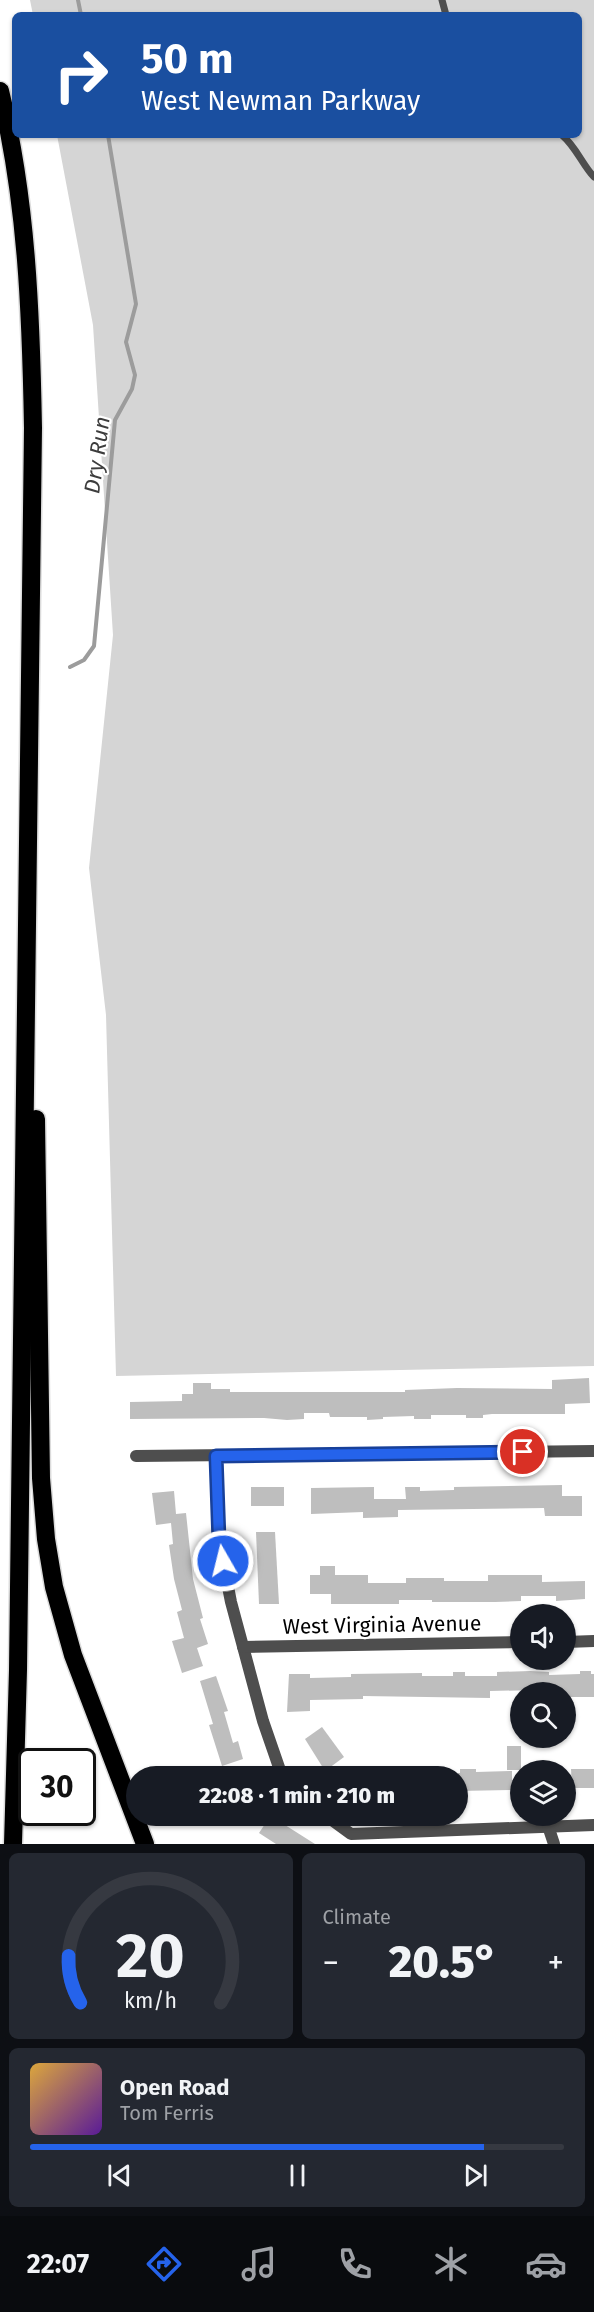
<!DOCTYPE html>
<meta charset="utf-8">
<style>
:root{--surface:#171b24;--page:#242831;--text:#f1f3f6;--muted:#9ea1a6;--line:#363941;--accent:#2563eb}
body{margin:0;font-family:"Fira Sans",sans-serif;background:var(--page);color:var(--text);height:100vh;display:flex;flex-direction:column;font-size:22px;white-space:nowrap}
*{box-sizing:border-box;margin:0}
p{font-size:20px;color:var(--muted)}
.icon{flex:none;width:33px;height:33px;fill:none;stroke:currentColor;stroke-width:2;stroke-linecap:round;stroke-linejoin:round}
.map{position:relative;height:1844px;overflow:hidden}
.sheet{display:flex;flex-direction:column;gap:9px;padding:9px;background:#0d0f14;flex:1}
.sheet>*{flex:none}
.guide{position:absolute;left:12px;top:12px;width:570px;height:126px;border-radius:9px;box-shadow:0 2px 4px #0004;background:#1a4fa0;color:#fff;overflow:hidden}
.fabs{position:absolute;left:510px;top:1604px;display:grid;gap:12px}
.fabs a{display:grid;place-items:center;width:66px;height:66px;border-radius:50%;background:var(--surface);box-shadow:0 2px 4px #0004;font-size:30px}
.speed{position:absolute;left:18px;top:1748px;display:flex;gap:12px;font-size:30px;font-weight:700;text-align:center}
.speed>*{display:grid;place-content:center;width:78px;height:78px;border-radius:50%;background:var(--surface);box-shadow:0 2px 4px #0004;line-height:1}
.speed .limit{border:3px solid #111;border-radius:9px;background:#fff;color:#111}
.pin{position:absolute;display:grid;place-items:center;width:51px;height:51px;color:#fff;margin:-26px;border:3px solid #fff;border-radius:50%;box-shadow:0 2px 6px #0007}
.me{position:absolute;width:66px;margin:-33px;rotate:352deg;stroke-linejoin:round;filter:drop-shadow(0 0 4px #0008)}
.turn{display:flex;align-items:center;gap:21px;height:126px;padding:0 30px;font-size:27px}
.turn .icon{width:78px;height:78px;stroke-width:2.5}
.turn b{display:block;font-size:42px;line-height:51px}
.big{font-size:45px;font-weight:800;line-height:1.1}
.sheet .tile{flex:1;display:flex;flex-direction:column;justify-content:center;gap:9px;min-width:0;padding:0 21px;border-radius:9px;background:var(--page)}
.sheet .dial{align-items:center;gap:0}
.dial svg{height:156px;overflow:visible;fill:none;stroke:var(--line);stroke-width:7;stroke-linecap:round;text-anchor:middle}
.dial text{fill:var(--text);stroke:none}
.song{display:flex;align-items:center;gap:18px}
.cover{width:72px;height:72px;border-radius:9px;background:linear-gradient(135deg,hsl(40 70% 55%),hsl(270 70% 35%))}
.played{height:6px;border-radius:3px;background:linear-gradient(90deg,var(--accent) 85%,var(--line) 85%)}
.keys{display:flex;justify-content:space-around;direction:ltr}
.heat{display:flex;justify-content:space-between;align-items:center;font-size:33px;direction:ltr}
.sheet .tiles{flex:1;display:grid;gap:9px;grid-template-columns:1fr 1fr}
.tile:last-child{grid-column:span 2}
.trip{position:absolute;left:126px;top:1766px;width:342px;height:60px;border-radius:30px;background:var(--surface);box-shadow:0 2px 4px #0004;font-weight:800;line-height:60px;text-align:center}
.dock{display:flex;height:96px;justify-content:space-around;align-items:center;background:#090b0e;color:var(--muted)}
.dock .icon{width:42px;height:42px}
.dock .selected{color:var(--accent)}
.dock b{font-size:27px;color:var(--text)}
.map>svg:first-child{display:block}
</style>
<div class="map">
<svg width="594" height="1844" viewBox="0 0 594 1844">
<rect width="100%" height="100%" fill="#fff"/>
<polygon fill="#d5d5d5" points="30,0 594,0 594,1366 116,1376 106,1015 89,868 113,635 93,325 57,135 579,135 579,15 33,15"/>
<g fill="none" stroke-linecap="round" stroke-linejoin="round">
<g stroke="#9c9c9c" stroke-width="4">
<polyline points="78,0 81,15"/>
<polyline points="70,667 84,660 94,646 115,420 132,389 135,375 126,342 136,304 108,135"/>
</g>
</g>
<g fill="#bebebe">
<polygon points="589,1378 590,1403 565,1404 565,1414 492,1414 483,1415 483,1418 466,1418 466,1415 431,1415 431,1419 414,1419 414,1416 383,1417 383,1419 367,1420 367,1417 330,1417 329,1413 304,1413 304,1419 287,1420 264,1418 130,1419 130,1402 182,1401 182,1394 193,1394 193,1383 211,1383 211,1389 230,1389 230,1392 405,1392 405,1390 457,1388 552,1389 552,1380"/>
<polygon points="562,1485 562,1496 582,1496 582,1516 545,1516 544,1508 398,1510 398,1517 363,1518 363,1512 311,1514 311,1488 374,1487 374,1499 406,1499 405,1487 420,1487 420,1491 454,1490 454,1487"/>
<rect x="251" y="1487" width="33" height="19"/>
<polygon points="174,1491 176,1514 186,1513 193,1579 203,1618 200,1619 208,1644 197,1648 203,1666 182,1673 172,1641 184,1638 177,1612 182,1610 174,1579 169,1545 173,1544 171,1523 156,1525 152,1493"/>
<polygon points="256,1532 275,1532 279,1604 259,1604"/>
<polygon points="320,1566 335,1566 335,1575 368,1575 368,1583 406,1583 406,1578 444,1578 444,1581 488,1581 488,1575 542,1575 542,1582 585,1581 585,1599 556,1601 556,1596 521,1596 521,1601 495,1602 432,1602 432,1600 399,1600 399,1604 331,1604 331,1594 310,1594 310,1575 320,1575"/>
<polygon points="530,1671 549,1672 549,1675 580,1674 580,1671 591,1671 591,1674 594,1674 594,1697 566,1697 566,1692 538,1692 538,1690 490,1691 490,1698 363,1696 363,1699 310,1700 310,1711 287,1712 289,1674 310,1674 310,1678 351,1677 351,1674 422,1673 422,1676 453,1676 453,1672 465,1672 465,1676 497,1676 497,1672"/>
<polygon points="216,1676 228,1711 224,1712 233,1743 238,1741 243,1759 222,1766 209,1725 213,1724 200,1681"/>
<polygon points="322,1727 344,1757 325,1771 305,1739"/>
<rect x="507" y="1746" width="14" height="24"/>
<polygon points="460,1769 476,1769 476,1772 512,1771 512,1790 458,1791 458,1773 460,1773"/>
<polygon points="571,1769 594,1769 594,1788 572,1788"/>
<polygon points="271,1815 277,1815 287,1822 285,1825 315,1844 276,1844 259,1833"/>
</g>
<g fill="none" stroke-linecap="round" stroke-linejoin="round">
<defs>
<g id="highway">
<path d="M0 91C27 201 31 315 33 428L18 1670 13 1844"/>
<polyline points="36,1119 41,1478 46,1539 54,1587 73,1655 145,1844"/>
</g>
</defs>
<use href="#highway" stroke="#dbdbdb" stroke-width="21"/>
<g stroke="#4e4e4e" stroke-width="7">
<polyline points="442,0 446,15"/>
<path d="M562 135C576 147 582 164 594 177"/>
</g>
<g stroke="#4e4e4e" stroke-width="12">
<polyline points="136,1456 594,1451"/>
<polyline points="216,1456 219,1541 231,1602 263,1721 282,1776"/>
<polyline points="566,1642 594,1641"/>
<polyline points="243,1647 520,1642"/>
<polyline points="325,1815 351,1834 594,1825"/>
<polyline points="548,1826 554,1844"/>
</g>
<use href="#highway" stroke="#000" stroke-width="18"/>
</g>
<g fill="none" stroke-linecap="round" stroke-linejoin="round">
<defs>
<polyline id="route" points="223,1561 219,1541 216,1456 523,1452"/>
</defs>
<use href="#route" stroke="#184099" stroke-width="15"/>
<use href="#route" stroke="#2563eb" stroke-width="10"/>
</g>
<g text-anchor="middle" dominant-baseline="central" stroke-width="4.5" stroke-linejoin="round" paint-order="stroke">
<g font-size="21" fill="#000" stroke="#fff">
<text transform="translate(382 1625) rotate(-1)">West Virginia Avenue</text>
</g>
<g font-size="22" font-style="italic" fill="#3d3d3d" stroke="#fff">
<text transform="translate(97 455) rotate(-82)">Dry Run</text>
</g>
</g>
</svg>
<div class="fabs">
<a><svg class="icon" aria-label="sound" viewBox="0 0 24 24"><path d="M4 9h4l5-4v14l-5-4H4zM17 9q2 3 0 6"/></svg></a>
<a><svg class="icon" aria-label="search" viewBox="0 0 24 24"><circle cx="10" cy="10" r="6"/><path d="M15 15l6 6"/></svg></a>
<a><svg class="icon" aria-label="layers" viewBox="0 0 24 24"><path d="M12 4l9 5-9 5-9-5zM3 14l9 5 9-5"/></svg></a>
</div>
<div class="speed"><div class="limit">30</div></div>
<div class="pin" style="left:523px;top:1452px;background:#d93025"><svg class="icon" aria-label="arrive" viewBox="0 0 24 24"><path d="M6 21V4h12l-3 4 3 4H6"/></svg></div>
<svg class="me" style="left:223px;top:1561px" viewBox="-20 -20 40 40"><circle r="17" fill="#2563eb" stroke="#fff" stroke-width="3"/><path d="M0-11L8 9 0 5-8 9z" fill="#fff"/></svg>
<div class="trip">22:08 · 1 min · 210 m</div>
<div class="guide">
<div class="turn"><svg class="icon" aria-label="right" viewBox="0 0 24 24"><path d="M7 20v-9h11M14 6l5 5-5 5"/></svg><div><b>50 m</b>West Newman Parkway</div></div>
</div>
</div>
<section class="sheet">
<div class="tiles">
<div class="tile dial"><svg viewBox="0 0 100 80">
<path d="M14 69A42 42 0 1 1 86 69"/>
<path d="M14 69A42 42 0 0 1 8 45" stroke="#2563eb"/>
<text x="50" y="56" font-size="32" font-weight="700">20</text>
<text x="50" y="72" font-size="11">km/h</text>
</svg></div>
<div class="tile"><p>Climate</p>
<div class="heat"><a>−</a><b class="big">20.5°</b><a>+</a></div>
</div>
<div class="tile">
<div class="song"><i class="cover"></i><div><b>Open Road</b><p>Tom Ferris</p></div></div>
<div class="played"></div>
<div class="keys"><svg class="icon" aria-label="previous" viewBox="0 0 24 24"><path d="M18 5L8 12l10 7zM5 5v14"/></svg><svg class="icon" aria-label="pause" viewBox="0 0 24 24"><path d="M8 5v14M16 5v14"/></svg><svg class="icon" aria-label="next" viewBox="0 0 24 24"><path d="M6 5l10 7-10 7zM19 5v14"/></svg></div>
</div>
</div>
</section>
<nav class="dock">
<b>22:07</b>
<svg class="icon selected" aria-label="directions" viewBox="0 0 24 24"><path d="M12 3l9 9-9 9-9-9zM9 14v-3h6M13 9l2 2-2 2"/></svg>
<svg class="icon" aria-label="music" viewBox="0 0 24 24"><path d="M9 18V5l10-2v13"/><circle cx="6" cy="18" r="3"/><circle cx="16" cy="16" r="3"/></svg>
<svg class="icon" aria-label="phone" viewBox="0 0 24 24"><path d="M5 4h4l2 5-3 2q2 4 5 5l2-3 5 2v4C11 20 4 13 5 4z"/></svg>
<svg class="icon" aria-label="climate" viewBox="0 0 24 24"><path d="M12 3v18M4 7l16 10M4 17L20 7"/></svg>
<svg class="icon" aria-label="car" viewBox="0 0 24 24"><path d="M5 17H2v-5l4-1 3-4h7l3 4 3 1v5h-3M9 17h6M6 11h13"/><circle cx="7" cy="17" r="2"/><circle cx="17" cy="17" r="2"/></svg>
</nav>
